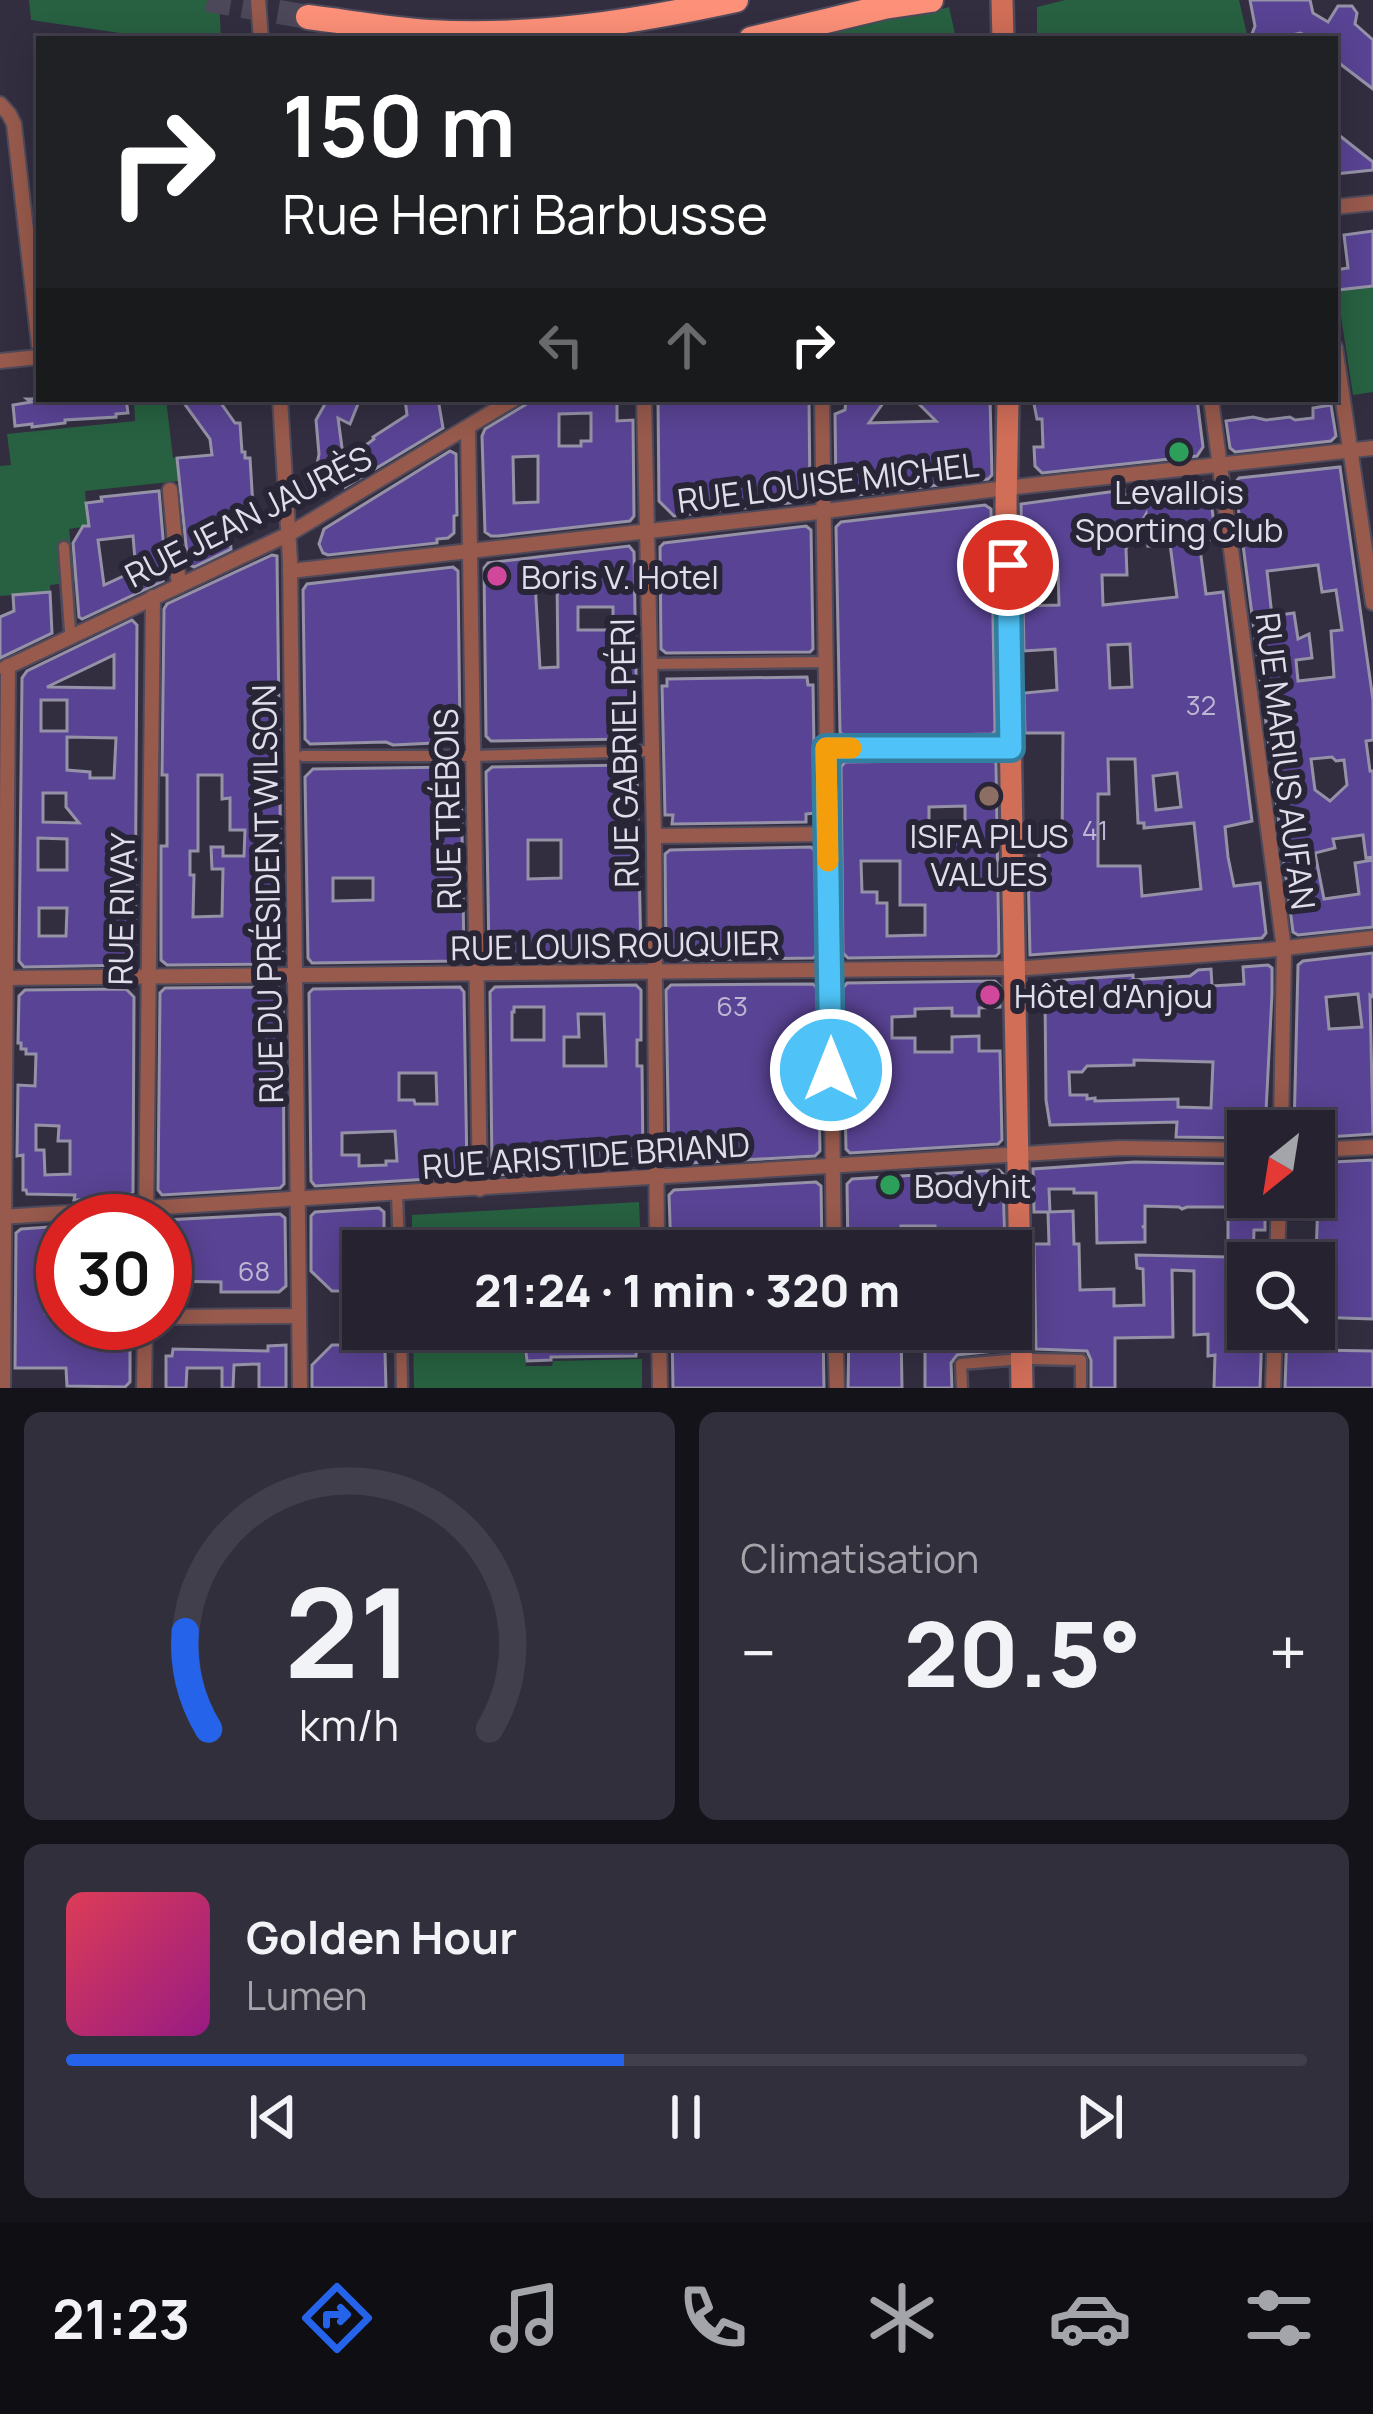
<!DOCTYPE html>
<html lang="fr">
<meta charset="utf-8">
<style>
:root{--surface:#262230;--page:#322f3c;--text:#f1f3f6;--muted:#a4a4ab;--line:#423f4c;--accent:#2563eb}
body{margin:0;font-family:Manrope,sans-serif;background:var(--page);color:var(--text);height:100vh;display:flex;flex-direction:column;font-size:45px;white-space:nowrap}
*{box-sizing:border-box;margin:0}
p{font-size:39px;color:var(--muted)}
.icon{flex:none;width:66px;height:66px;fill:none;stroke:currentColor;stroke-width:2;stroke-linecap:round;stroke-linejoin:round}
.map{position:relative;height:1388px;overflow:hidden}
.sheet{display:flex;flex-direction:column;gap:24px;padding:24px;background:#15131a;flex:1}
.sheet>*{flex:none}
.guide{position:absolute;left:36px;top:36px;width:1302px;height:366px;border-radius:0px;box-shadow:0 6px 30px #0003,0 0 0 3px var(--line);background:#202124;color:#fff;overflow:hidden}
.needle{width:78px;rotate:210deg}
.buttons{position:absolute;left:1227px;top:1110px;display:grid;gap:24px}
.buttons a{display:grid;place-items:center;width:108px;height:108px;border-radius:0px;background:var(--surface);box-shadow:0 6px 30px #0003,0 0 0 3px var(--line);font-size:60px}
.speed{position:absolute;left:36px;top:1194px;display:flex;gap:24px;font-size:60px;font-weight:700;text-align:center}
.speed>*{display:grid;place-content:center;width:156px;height:156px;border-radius:50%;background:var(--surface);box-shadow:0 6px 30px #0003,0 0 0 3px var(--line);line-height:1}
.speed .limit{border:18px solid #d22;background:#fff;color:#111}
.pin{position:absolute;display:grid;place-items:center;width:102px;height:102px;color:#fff;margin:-51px;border:6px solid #fff;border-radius:50%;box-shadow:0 3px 12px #0007}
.me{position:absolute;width:132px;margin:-66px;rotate:0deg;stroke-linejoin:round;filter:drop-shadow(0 0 9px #0008)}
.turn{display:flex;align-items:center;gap:42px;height:252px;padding:0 48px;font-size:54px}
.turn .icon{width:156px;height:156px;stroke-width:2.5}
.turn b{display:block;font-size:84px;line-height:102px}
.lanes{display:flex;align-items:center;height:114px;padding:0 48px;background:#0003;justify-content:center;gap:60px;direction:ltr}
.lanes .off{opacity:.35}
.big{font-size:90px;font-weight:800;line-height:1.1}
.sheet .tile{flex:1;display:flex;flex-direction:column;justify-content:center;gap:18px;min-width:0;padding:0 42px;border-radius:18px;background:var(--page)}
.sheet .dial{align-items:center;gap:0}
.dial svg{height:312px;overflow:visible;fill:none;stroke:var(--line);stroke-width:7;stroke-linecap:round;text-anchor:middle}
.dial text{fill:var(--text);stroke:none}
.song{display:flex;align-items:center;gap:36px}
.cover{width:144px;height:144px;border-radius:18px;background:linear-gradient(135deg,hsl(350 70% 55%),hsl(310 70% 35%))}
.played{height:12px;border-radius:6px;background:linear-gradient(90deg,var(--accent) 45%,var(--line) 45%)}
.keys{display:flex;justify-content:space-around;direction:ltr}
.heat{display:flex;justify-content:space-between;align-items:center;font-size:66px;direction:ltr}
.sheet .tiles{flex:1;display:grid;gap:24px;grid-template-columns:1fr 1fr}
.tile:last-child{grid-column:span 2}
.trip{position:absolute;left:342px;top:1230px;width:690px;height:120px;border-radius:0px;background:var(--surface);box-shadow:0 6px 30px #0003,0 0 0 3px var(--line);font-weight:800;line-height:120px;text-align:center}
.menu{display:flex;height:192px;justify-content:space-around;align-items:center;background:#0f0e13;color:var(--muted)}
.menu .icon{width:84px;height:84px}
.menu .current{color:var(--accent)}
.menu b{font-size:54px;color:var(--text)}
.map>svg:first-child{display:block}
</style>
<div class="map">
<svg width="1373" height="1388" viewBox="0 0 1373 1388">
<rect width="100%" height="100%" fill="#322e40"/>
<g fill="#276141">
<polygon points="29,0 219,0 221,39 161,39 31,20"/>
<polygon points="1065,0 1239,0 1248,39 1037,39 1037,7"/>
<polygon points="949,7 955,34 960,39 786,39 889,13 927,13"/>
<polygon points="1373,286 1373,392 1353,395 1337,290"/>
<polygon points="134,399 166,399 173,458 177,458 179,481 85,491 88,526 69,529 75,582 50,585 50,592 0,596 0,466 11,465 7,434 135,421"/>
<polygon points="639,1202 641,1251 412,1251 412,1215"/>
<polygon points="413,1329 513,1329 514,1339 522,1342 526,1366 552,1366 553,1361 642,1359 642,1388 414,1388"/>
</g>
<g fill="#594394" stroke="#9591a7" stroke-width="3" fill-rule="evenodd">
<polygon points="1250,0 1310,0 1313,13 1328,22 1338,6 1352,6 1357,13 1355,24 1373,40 1373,89 1335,60 1335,39 1314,39 1300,33 1275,39 1250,39 1255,26"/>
<polygon points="1335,132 1373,162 1373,170 1335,174"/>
<polygon points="1373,231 1373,286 1337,290 1335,270 1348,268 1344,235"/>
<polygon points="27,399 126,399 128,413 116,414 116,417 65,420 65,423 32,427 32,424 15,426 13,405 31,402"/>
<polygon points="181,399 218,399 235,423 240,423 242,452 245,452 245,458 250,458 254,523 230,535 231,549 194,567 188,564 177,458 212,455 210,439"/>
<polygon points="332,399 360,399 350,424 338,418 343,455 349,454 355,463 366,445 374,439 373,437 407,415 405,399 438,399 443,428 345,487 341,478 330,478 323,475 317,465 319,454 316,420 325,404"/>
<path d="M535 399H617V421L633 420 634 516 630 521 498 536H491L485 532 482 436 485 429ZM591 413V441H581V446H559V414ZM538 456V502L514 503 513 457Z"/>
<polygon points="658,399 809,399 810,496 806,501 674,516 659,501"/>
<polygon points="846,399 886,399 869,423 936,421 914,399 990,399 992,475 988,479 841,497 836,492 835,414 845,410"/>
<polygon points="1033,399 1197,399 1203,447 1197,456 1042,473 1035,466 1034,447 1043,447 1042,419 1037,419"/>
<polygon points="1331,405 1336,436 1331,441 1235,452 1230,448 1226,421 1253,417 1266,420 1290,417 1295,420 1313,418 1313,408"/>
<polygon points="450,451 456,454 457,515 454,516 454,533 448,538 437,539 437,543 328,555 323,553 319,544 324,529"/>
<path d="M1340 467 1373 700V740L1366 741 1370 771H1373V857L1366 858 1363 835 1333 839 1335 848 1315 853 1324 899 1359 894 1355 863 1373 860V927L1298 935 1293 932 1235 483 1239 478ZM1318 565 1322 592 1336 590 1342 630 1331 631 1334 677 1298 681 1296 660 1312 658 1309 634 1298 639 1294 613 1272 616 1267 571ZM1332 757 1336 761 1344 760 1347 785 1330 801 1315 790 1311 759Z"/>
<path d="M1203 482 1209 486 1216 539 1199 541 1206 594 1223 592 1252 821 1225 827 1228 857 1234 886 1260 883 1266 933 1262 938 1030 955 1028 867H1039V848L1062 846 1063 733H1025L1024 693 1057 690 1055 649 1024 651 1023 606 1059 605 1058 570H1022L1021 504 1124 490V495L1146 494 1145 488ZM1146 514 1148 546 1170 544 1177 597 1103 605 1102 575H1127L1126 549ZM1130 644 1132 687 1110 688 1108 645ZM1108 759H1135L1138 823H1144V828L1194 823 1201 889 1142 896 1140 866H1098V794H1109ZM1177 773 1181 807 1156 810 1153 776Z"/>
<path d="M159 491 166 573 160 574 163 581 82 619 79 617 73 543 83 526H89L86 503 102 501 101 497ZM133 536 135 560 128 561 130 573 104 585 98 540Z"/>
<polygon points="985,505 991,509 995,731 992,734 844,737 840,732 836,527 841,522"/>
<polygon points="806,526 811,530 813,649 810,652 666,653 661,649 660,547 664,543"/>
<path d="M629 546 634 552 637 735 632 739 491 741 486 736 484 568 488 563ZM557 578 558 667 540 668 535 582ZM578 607H613V630H578Z"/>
<path d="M272 555 277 556 282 960 279 964 167 965 161 960V846H167V775H162L164 609 167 604ZM198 775H222V799L230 798V830H245L244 856H223V847H211L212 869H223L222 916 193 917 194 875H190V851H198Z"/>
<polygon points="453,567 458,571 460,737 455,742 393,745 386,742 310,744 305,739 305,725 303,590 307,584"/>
<polygon points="50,592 52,633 0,658 0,617 14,611 13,595"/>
<path d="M132 620 137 625 135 962 131 965 24 967 19 961 22 678 27 671ZM114 655V688L47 687ZM41 700H67V731H41ZM67 737 116 738 114 778H90V772L67 770ZM43 793H66V807L79 823 43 822ZM38 838 67 839V870H38ZM39 908H67L66 936H39Z"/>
<polygon points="807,677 808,685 813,685 815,813 806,814 806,822 672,824 673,815 665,815 662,686 667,686 667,679"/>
<path d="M992 760 996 763 999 953 996 956 848 958 843 953 841 767 845 762ZM965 806V834H929V807ZM861 861H900V905H925V935L887 936V903H877V892H862Z"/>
<path d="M633 765 637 770 641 955 636 960 495 961 489 955 486 772 492 767ZM528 840H561V878L528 879Z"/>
<path d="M455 767 461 772 464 956 458 961 312 963 308 958 305 777 313 769ZM333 878H373V900L333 901Z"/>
<polygon points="811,847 816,852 816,863 818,953 813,958 671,960 666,955 665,854 670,850"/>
<path d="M1373 953V997L1370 995 1373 1134 1314 1138V1131H1294L1298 965 1303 961ZM1358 994 1362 1027 1329 1029 1326 997Z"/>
<path d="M1268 965 1272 968V994L1265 1131H1248V1138L1176 1137 1177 1122 1050 1125 1046 1100 1045 995 1046 985 1051 981 1133 975V980L1190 976 1198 970 1211 969 1212 986 1244 984 1243 967ZM1134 1060 1213 1062 1211 1108 1178 1107V1099L1095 1101V1098L1087 1099V1095H1070L1069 1072H1082L1087 1066 1134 1065Z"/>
<polygon points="995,981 1000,986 1000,1007 979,1008 979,1016 952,1016 952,1008 915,1009 915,1016 892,1017 892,1038 915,1038 915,1052 952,1052 952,1037 979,1036 979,1051 1000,1051 1002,1140 998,1144 850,1153 846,1149 844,1052 843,988 847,983"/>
<polygon points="813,984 817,988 820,1151 815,1156 673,1164 669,1160 666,990 671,985"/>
<path d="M636 985 641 990V1040H637V1066H642L643 1162 639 1166 497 1175 492 1170 490 992 495 987ZM514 1007H544V1040H512V1012H514ZM578 1014H604L606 1066H564V1037H579Z"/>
<polygon points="278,987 283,992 284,1184 280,1188 162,1195 158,1190 160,993 165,988"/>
<path d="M460 987 464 992 467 1172 462 1177 315 1186 311 1181 309 993 313 989ZM399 1073H436L437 1104H415L414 1100H399ZM395 1131 397 1161H386V1165L359 1166V1155H342V1133Z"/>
<path d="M126 989 134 997 133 1192 128 1197 74 1200 75 1195 27 1194 26 1190H23V1155L17 1156 18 1085 35 1086 36 1054H26V1049H21V1043H18L19 996 25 990ZM36 1125 59 1126 58 1141H70V1174L45 1175 44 1150H36Z"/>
<polygon points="1373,1160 1373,1319 1314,1317 1318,1198 1314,1198 1314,1163"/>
<path d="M1135 1162 1248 1164V1197H1265V1230H1254L1253 1263H1248V1329H1262L1260 1388H1214L1215 1355 1208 1356V1334L1194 1335V1271L1172 1270 1173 1337 1115 1338V1388H1091V1360L1087 1351 1036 1349 1034 1244H1049L1048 1212H1034L1033 1169ZM1049 1189H1074V1193H1096L1097 1243 1145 1242V1227H1142L1145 1226V1206L1179 1207 1182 1209 1187 1207H1228V1257L1136 1255 1137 1268 1143 1269 1144 1305 1114 1306V1289L1080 1290 1079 1244H1074L1073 1211 1050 1212Z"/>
<polygon points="999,1170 1003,1174 1005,1251 970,1251 970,1239 961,1232 935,1232 935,1226 901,1226 901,1251 848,1251 847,1184 852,1179"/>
<polygon points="816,1182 821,1186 822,1251 671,1251 669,1195 674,1190"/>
<polygon points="379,1208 384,1212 384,1251 363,1251 363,1291 332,1291 311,1271 311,1216 315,1212"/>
<polygon points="280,1214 285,1218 286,1286 279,1292 221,1292 221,1282 165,1281 165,1220"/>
<polygon points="63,1226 63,1274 47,1274 46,1313 63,1313 63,1323 130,1323 130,1382 125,1387 67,1386 66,1368 15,1368 16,1233 21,1229"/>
<polygon points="523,1329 577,1329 577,1334 607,1333 607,1329 637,1329 636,1356 551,1357 551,1360 527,1361"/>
<polygon points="672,1329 823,1329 824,1388 673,1388"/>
<polygon points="849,1329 901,1329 902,1388 848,1388"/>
<polygon points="952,1329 1006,1329 1006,1350 957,1355 951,1363 952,1388 925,1388 925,1332 952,1332"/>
<polygon points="1287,1329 1318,1329 1317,1350 1373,1351 1373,1388 1285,1388"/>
<polygon points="286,1345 286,1388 259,1388 259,1364 234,1365 233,1388 222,1388 222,1368 187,1368 186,1388 166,1388 166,1356 172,1356 173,1349 268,1351 268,1346"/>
<polygon points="332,1345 377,1345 385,1352 386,1388 312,1388 312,1365"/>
</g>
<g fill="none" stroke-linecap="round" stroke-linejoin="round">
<polyline stroke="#4c485a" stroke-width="24" stroke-dasharray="24 12" stroke-linecap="butt" points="207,0 308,17"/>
<defs>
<g id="pedestrian">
<polyline points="64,547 70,631"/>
<polyline points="649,664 825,662"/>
<polyline points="303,756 473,756 647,751"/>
<polyline points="397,1194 399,1251"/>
<polyline points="401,1329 402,1388"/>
<polyline points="1031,1359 1081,1360 1081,1388"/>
<polyline points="962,1388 961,1364 1009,1360"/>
</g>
<g id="minor">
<polyline points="258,0 261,39"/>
<polyline points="0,104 9,114 14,124 39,345"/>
<polyline points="1335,207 1373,203"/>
<polyline points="1335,347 1373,603"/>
<polyline points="0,361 39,357"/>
<polyline points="280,399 290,561 300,1388"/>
<polyline points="644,399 654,836 657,1251"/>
<polyline points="822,399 834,1251"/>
<polyline points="1211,399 1284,949 1281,1131"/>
<polyline points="468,428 480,1189"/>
<polyline points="170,490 179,586"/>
<polyline points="290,571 810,513 1006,488 1373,448"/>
<polyline points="5,668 289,534 514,399"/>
<polyline points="826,748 1011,748"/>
<polyline points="654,836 827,834"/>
<polyline points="0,978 1027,968 1268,950 1373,938"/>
<polyline points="1314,1150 1373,1147"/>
<polyline points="0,1217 1120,1148 1248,1150"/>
<polyline points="146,1221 153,597"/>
<polyline points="1277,1263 1279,1197"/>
<polyline points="165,1317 299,1316"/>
<polyline points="659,1329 660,1388"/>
<polyline points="835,1329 837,1388"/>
<polyline points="3,1388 8,666"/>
<polyline points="144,1388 145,1323"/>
<polyline points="1273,1388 1275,1329"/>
</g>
<g id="secondary">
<polyline points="1002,0 1003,39"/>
<polyline points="1008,399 1006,506 1022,1388"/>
</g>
<g id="trunk">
<path d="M308 17C348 22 389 29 429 32 534 38 634 22 736 0"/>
<polyline points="751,39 884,7 931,0"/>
</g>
</defs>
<use href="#pedestrian" stroke="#4e4a5b" stroke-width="15"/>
<use href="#minor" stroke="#4e4a5b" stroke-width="18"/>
<use href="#secondary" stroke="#4e4a5b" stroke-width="26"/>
<use href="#trunk" stroke="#4e4a5b" stroke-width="28"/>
<use href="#pedestrian" stroke="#975a4c" stroke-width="10"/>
<use href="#minor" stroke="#975a4c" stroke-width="14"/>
<use href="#secondary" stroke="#d06e58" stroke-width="21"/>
<use href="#trunk" stroke="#fc9078" stroke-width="24"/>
</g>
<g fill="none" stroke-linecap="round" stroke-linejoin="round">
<defs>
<polyline id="route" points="831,1070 826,748 1011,748 1008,565"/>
</defs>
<use href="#route" stroke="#337fa1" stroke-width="30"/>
<use href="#route" stroke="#4fc3f7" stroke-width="21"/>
<polyline stroke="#f59e0b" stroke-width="21" points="828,861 826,748 851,748"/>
</g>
<g fill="#2e9e5b" stroke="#282536" stroke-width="4.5">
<circle cx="1179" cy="452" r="12"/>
<circle cx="890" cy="1185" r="12"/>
</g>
<g fill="#d1479c" stroke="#282536" stroke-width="4.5">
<circle cx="497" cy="576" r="12"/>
<circle cx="990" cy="995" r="12"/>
</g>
<circle fill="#8d6e63" stroke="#282536" stroke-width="4.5" cx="989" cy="796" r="12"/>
<g text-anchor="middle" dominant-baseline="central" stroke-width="12" stroke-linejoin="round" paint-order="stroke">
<g font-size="27" fill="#beb7d4">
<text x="1201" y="704">32</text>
<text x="1095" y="829">41</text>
<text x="732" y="1005">63</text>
<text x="254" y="1270">68</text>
</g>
<g font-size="33" fill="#e0deea" stroke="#282536">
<text transform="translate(828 482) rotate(-7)">RUE LOUISE MICHEL</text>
<text transform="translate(248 516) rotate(-27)">RUE JEAN JAURÈS</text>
<text transform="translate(624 753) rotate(-91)">RUE GABRIEL PÉRI</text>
<text transform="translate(1286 761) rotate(83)">RUE MARIUS AUFAN</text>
<text transform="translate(447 809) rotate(-91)">RUE TRÉBOIS</text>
<text transform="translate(267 894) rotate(-91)">RUE DU PRÉSIDENT WILSON</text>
<text transform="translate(121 909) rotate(-89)">RUE RIVAY</text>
<text transform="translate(615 945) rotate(-1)">RUE LOUIS ROUQUIER</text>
<text transform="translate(586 1155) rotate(-4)">RUE ARISTIDE BRIAND</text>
</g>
<g font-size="33" fill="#e0deea" stroke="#282536" text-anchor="start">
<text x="1179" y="491" text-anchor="middle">Levallois<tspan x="1179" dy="38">Sporting Club</tspan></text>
<text x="521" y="576">Boris V. Hotel</text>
<text x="989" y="835" text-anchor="middle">ISIFA PLUS<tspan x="989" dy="38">VALUES</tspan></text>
<text x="1014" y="995">Hôtel d'Anjou</text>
<text x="914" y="1185">Bodyhit</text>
</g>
</g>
</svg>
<div class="buttons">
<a><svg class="needle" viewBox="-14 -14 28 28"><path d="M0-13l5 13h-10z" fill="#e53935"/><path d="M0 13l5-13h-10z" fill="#a4a4ab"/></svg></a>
<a><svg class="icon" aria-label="search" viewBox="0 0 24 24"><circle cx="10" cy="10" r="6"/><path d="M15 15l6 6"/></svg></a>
</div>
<div class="speed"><div class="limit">30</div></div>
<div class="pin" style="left:1008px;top:565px;background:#d93025"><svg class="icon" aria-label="arrive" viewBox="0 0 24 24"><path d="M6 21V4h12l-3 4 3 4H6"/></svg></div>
<svg class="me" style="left:831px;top:1070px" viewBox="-20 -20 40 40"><circle r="17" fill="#4fc3f7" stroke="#fff" stroke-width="3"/><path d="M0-11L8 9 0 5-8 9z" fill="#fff"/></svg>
<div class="trip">21:24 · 1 min · 320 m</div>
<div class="guide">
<div class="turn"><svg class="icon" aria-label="right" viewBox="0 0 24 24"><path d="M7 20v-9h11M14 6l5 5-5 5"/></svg><div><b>150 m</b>Rue Henri Barbusse</div></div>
<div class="lanes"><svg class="icon off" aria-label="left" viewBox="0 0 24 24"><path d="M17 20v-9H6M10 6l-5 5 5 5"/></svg><svg class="icon off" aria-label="ahead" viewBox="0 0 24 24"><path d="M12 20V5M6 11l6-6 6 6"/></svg><svg class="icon" aria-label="right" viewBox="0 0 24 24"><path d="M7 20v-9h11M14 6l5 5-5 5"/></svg></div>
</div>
</div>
<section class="sheet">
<div class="tiles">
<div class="tile dial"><svg viewBox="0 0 100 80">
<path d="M14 69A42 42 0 1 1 86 69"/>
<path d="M14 69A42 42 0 0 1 8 44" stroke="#2563eb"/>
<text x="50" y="56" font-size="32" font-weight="700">21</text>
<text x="50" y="72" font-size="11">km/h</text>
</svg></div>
<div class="tile"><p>Climatisation</p>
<div class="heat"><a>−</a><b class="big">20.5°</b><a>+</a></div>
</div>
<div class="tile">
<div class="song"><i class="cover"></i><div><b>Golden Hour</b><p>Lumen</p></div></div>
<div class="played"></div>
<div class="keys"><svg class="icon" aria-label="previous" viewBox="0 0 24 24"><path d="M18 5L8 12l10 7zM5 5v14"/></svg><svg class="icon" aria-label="pause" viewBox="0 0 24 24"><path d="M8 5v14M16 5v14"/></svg><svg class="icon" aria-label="next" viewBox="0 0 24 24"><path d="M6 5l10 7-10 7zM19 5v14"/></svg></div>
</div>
</div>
</section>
<nav class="menu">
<b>21:23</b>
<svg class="icon current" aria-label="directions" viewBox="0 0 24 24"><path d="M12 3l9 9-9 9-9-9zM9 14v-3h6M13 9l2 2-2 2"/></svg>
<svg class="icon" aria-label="music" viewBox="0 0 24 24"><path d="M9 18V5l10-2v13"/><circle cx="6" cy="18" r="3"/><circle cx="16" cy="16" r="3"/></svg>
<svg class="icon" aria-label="phone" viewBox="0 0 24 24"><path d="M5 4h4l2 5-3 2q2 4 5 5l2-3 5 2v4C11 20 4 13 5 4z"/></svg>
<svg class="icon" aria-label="climate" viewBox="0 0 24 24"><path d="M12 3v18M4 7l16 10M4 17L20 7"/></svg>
<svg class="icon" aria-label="car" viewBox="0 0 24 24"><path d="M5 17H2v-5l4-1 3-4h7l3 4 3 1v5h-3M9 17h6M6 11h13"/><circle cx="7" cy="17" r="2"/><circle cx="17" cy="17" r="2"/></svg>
<svg class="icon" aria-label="filters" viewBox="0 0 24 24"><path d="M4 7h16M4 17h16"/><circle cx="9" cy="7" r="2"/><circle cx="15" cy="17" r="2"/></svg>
</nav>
